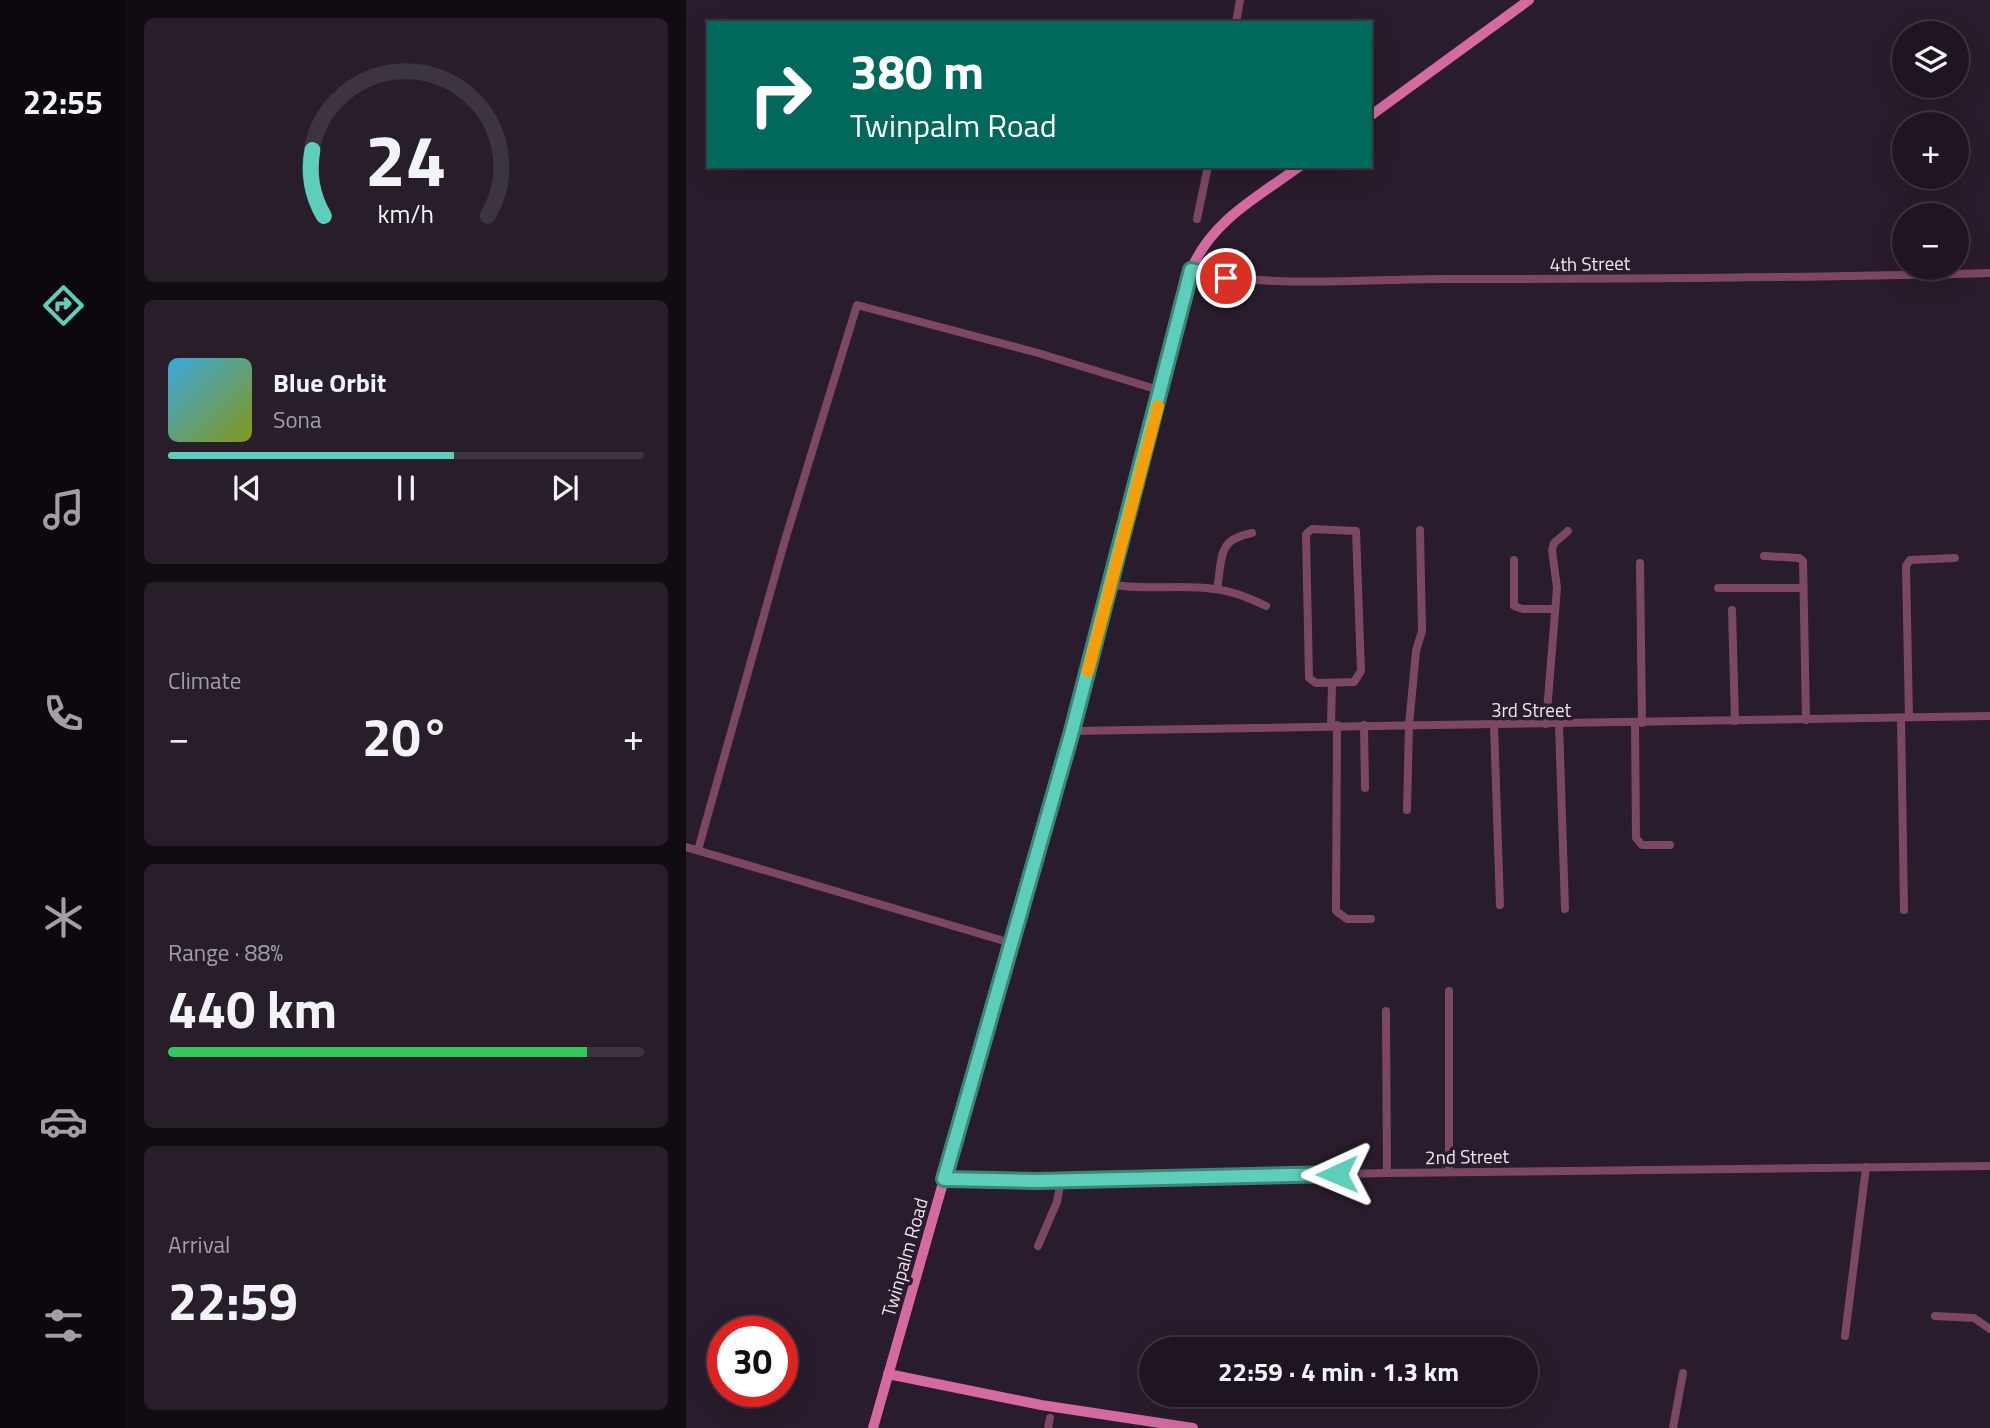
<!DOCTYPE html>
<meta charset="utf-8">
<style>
:root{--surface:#1f1521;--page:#271e2a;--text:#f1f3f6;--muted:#a19fa5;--line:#3c343f;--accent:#5dceb9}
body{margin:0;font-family:"Titillium Web",sans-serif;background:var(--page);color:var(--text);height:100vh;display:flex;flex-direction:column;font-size:26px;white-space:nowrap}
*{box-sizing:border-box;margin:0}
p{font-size:23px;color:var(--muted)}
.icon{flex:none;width:38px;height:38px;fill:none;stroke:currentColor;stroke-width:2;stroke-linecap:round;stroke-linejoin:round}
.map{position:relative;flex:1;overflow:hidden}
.details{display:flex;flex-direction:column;gap:18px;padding:18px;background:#110c12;width:560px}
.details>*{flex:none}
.guide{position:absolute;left:21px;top:21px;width:665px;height:147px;border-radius:0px;box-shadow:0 7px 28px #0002,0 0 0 2px var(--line);background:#00695c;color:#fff;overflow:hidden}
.buttons{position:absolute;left:1206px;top:21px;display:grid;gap:14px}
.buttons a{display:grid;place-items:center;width:77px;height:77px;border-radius:50%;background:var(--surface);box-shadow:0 7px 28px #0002,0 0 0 2px var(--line);font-size:35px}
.speed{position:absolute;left:21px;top:1316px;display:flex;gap:14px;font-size:35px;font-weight:700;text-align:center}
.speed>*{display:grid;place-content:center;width:91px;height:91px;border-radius:50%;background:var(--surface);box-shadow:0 7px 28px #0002,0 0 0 2px var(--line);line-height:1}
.speed .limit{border:10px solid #d22;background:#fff;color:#111}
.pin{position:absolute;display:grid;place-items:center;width:60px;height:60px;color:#fff;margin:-30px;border:4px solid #fff;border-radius:50%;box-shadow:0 2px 7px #0007}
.me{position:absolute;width:77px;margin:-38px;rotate:269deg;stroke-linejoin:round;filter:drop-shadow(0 0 5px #0008)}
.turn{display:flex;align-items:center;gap:24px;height:147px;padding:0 28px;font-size:32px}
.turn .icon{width:91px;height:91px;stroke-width:2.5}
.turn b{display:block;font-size:49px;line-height:60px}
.big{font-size:52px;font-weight:700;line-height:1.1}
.details .tile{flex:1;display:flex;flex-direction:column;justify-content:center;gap:10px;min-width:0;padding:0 24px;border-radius:10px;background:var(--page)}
.details .dial{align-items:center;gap:0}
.dial svg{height:182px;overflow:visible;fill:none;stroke:var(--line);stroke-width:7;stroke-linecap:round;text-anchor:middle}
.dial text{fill:var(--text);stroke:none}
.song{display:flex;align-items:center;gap:21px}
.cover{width:84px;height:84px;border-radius:10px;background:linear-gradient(135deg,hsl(200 70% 55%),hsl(70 70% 35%))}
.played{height:7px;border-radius:4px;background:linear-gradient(90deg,var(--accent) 60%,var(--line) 60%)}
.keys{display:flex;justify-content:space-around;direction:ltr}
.heat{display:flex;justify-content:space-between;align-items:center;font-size:38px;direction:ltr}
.charge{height:10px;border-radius:5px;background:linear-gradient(90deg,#34c759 88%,var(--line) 0)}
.trip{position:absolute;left:453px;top:1337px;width:399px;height:70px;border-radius:35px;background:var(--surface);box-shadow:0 7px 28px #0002,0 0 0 2px var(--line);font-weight:700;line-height:70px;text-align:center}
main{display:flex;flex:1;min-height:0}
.menu{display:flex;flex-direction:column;width:126px;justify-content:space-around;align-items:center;background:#0c080d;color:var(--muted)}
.menu .icon{width:49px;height:49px}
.menu .selected{color:var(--accent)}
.menu b{font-size:32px;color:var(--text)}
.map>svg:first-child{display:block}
</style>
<main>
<nav class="menu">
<b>22:55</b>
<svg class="icon selected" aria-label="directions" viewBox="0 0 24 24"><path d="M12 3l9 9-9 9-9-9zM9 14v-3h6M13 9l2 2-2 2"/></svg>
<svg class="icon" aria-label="music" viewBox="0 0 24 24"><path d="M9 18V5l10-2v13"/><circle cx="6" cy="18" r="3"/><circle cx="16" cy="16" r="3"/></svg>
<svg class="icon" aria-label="phone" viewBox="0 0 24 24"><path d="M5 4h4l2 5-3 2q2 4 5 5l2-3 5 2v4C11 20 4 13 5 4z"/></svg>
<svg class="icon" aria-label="climate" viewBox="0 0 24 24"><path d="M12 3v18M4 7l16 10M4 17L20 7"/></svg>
<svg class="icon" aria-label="car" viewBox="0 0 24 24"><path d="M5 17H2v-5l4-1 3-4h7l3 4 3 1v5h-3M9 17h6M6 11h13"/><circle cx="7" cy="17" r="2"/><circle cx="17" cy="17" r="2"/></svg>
<svg class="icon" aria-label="filters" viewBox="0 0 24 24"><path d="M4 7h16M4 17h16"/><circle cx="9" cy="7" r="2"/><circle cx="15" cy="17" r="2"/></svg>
</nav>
<section class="details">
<div class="tile dial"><svg viewBox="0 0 100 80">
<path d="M14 69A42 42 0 1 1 86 69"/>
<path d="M14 69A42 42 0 0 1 9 40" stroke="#5dceb9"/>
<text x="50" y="56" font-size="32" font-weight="700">24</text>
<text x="50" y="72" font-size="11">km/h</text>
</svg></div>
<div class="tile">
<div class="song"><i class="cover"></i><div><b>Blue Orbit</b><p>Sona</p></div></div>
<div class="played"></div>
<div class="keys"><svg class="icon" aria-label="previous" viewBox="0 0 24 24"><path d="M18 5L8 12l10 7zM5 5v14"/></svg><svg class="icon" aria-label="pause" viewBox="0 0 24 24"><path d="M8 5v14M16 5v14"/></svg><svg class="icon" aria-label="next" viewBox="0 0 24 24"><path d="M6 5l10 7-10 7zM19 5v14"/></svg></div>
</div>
<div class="tile"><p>Climate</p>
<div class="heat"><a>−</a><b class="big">20°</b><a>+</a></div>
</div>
<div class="tile"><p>Range · 88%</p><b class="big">440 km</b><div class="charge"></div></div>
<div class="tile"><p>Arrival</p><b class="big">22:59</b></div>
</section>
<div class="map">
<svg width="1304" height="1428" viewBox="0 0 1304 1428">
<rect width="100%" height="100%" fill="#291c2c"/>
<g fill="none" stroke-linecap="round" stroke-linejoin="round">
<g stroke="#7c4861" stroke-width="8">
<polyline points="550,23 554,0"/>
<polyline points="511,219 522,166"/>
<path d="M505 270C581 289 679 279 758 279 940 279 1122 278 1304 273"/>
<polygon points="626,529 670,531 675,671 668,682 630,683 623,678 620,534"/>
<polyline points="1078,556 1113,558 1117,561 1120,720"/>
<polyline points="828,560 828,606 837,609 869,609"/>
<polyline points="954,563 956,723"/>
<path d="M424 584C458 591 493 584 528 589 547 591 563 598 580 606"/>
<polyline points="1032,588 1117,588"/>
<path d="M531 589C537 557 530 540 566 533"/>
<polyline points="1046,610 1049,721"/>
<polyline points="1223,717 1220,566 1224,560 1269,558"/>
<polyline points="1215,718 1218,910"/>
<polyline points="949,723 950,838 956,845 984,845"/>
<polyline points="860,724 871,588 866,550 868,543 882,531"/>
<polyline points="873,724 879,909"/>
<polyline points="645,725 646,683"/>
<polyline points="651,725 650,911 661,919 685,919"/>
<polyline points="678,725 679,788"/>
<polyline points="808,725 814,905"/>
<polyline points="386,731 1304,716"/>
<polyline points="721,810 723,725 730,651 736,631 734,530"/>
<polyline points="0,847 325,943"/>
<polyline points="12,850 99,540 171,305 352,353 476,391"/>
<polyline points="700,1011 701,1173"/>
<polyline points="763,1172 763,991"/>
<polyline points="258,1179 350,1181 701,1173 1304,1166"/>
<polyline points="352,1246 371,1202 375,1180"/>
<polyline points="1249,1316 1288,1318 1304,1329"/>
<polyline points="1159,1336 1180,1167"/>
<polyline points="362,1428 364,1418"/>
<polyline points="987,1428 997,1373"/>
</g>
<g stroke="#d56aa1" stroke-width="10">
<polyline points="684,116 843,0"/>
<polyline points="202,1374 355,1405 507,1428"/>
<path d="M187 1428 386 731 505 270C526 220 572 197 614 166"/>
</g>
</g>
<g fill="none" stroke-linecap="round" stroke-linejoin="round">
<defs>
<polyline id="route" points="540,278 505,270 386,731 258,1179 350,1181 651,1174"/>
</defs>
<use href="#route" stroke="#3c8678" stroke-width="18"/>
<use href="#route" stroke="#5dceb9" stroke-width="12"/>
<polyline stroke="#f59e0b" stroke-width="12" points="402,671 472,406"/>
</g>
<g text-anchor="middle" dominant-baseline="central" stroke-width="7" stroke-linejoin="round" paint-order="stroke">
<g font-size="19" fill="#efe6f1" stroke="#291c2c">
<text transform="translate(904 263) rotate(-1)">4th Street</text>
<text x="845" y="709">3rd Street</text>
<text transform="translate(781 1156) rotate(-1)">2nd Street</text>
<text transform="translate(218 1257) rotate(-74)">Twinpalm Road</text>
</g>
</g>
</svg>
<div class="buttons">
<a><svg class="icon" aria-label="layers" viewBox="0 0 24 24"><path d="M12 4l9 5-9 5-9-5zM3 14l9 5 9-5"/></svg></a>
<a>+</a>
<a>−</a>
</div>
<div class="speed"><div class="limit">30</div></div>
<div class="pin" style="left:540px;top:278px;background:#d93025"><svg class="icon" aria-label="arrive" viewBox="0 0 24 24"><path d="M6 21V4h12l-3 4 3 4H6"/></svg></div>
<svg class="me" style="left:651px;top:1174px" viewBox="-20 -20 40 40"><path d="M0-17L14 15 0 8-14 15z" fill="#5dceb9" stroke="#fff" stroke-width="4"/></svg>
<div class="trip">22:59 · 4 min · 1.3 km</div>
<div class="guide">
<div class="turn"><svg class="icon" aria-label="right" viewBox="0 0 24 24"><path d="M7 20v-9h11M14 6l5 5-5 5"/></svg><div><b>380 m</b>Twinpalm Road</div></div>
</div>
</div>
</main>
